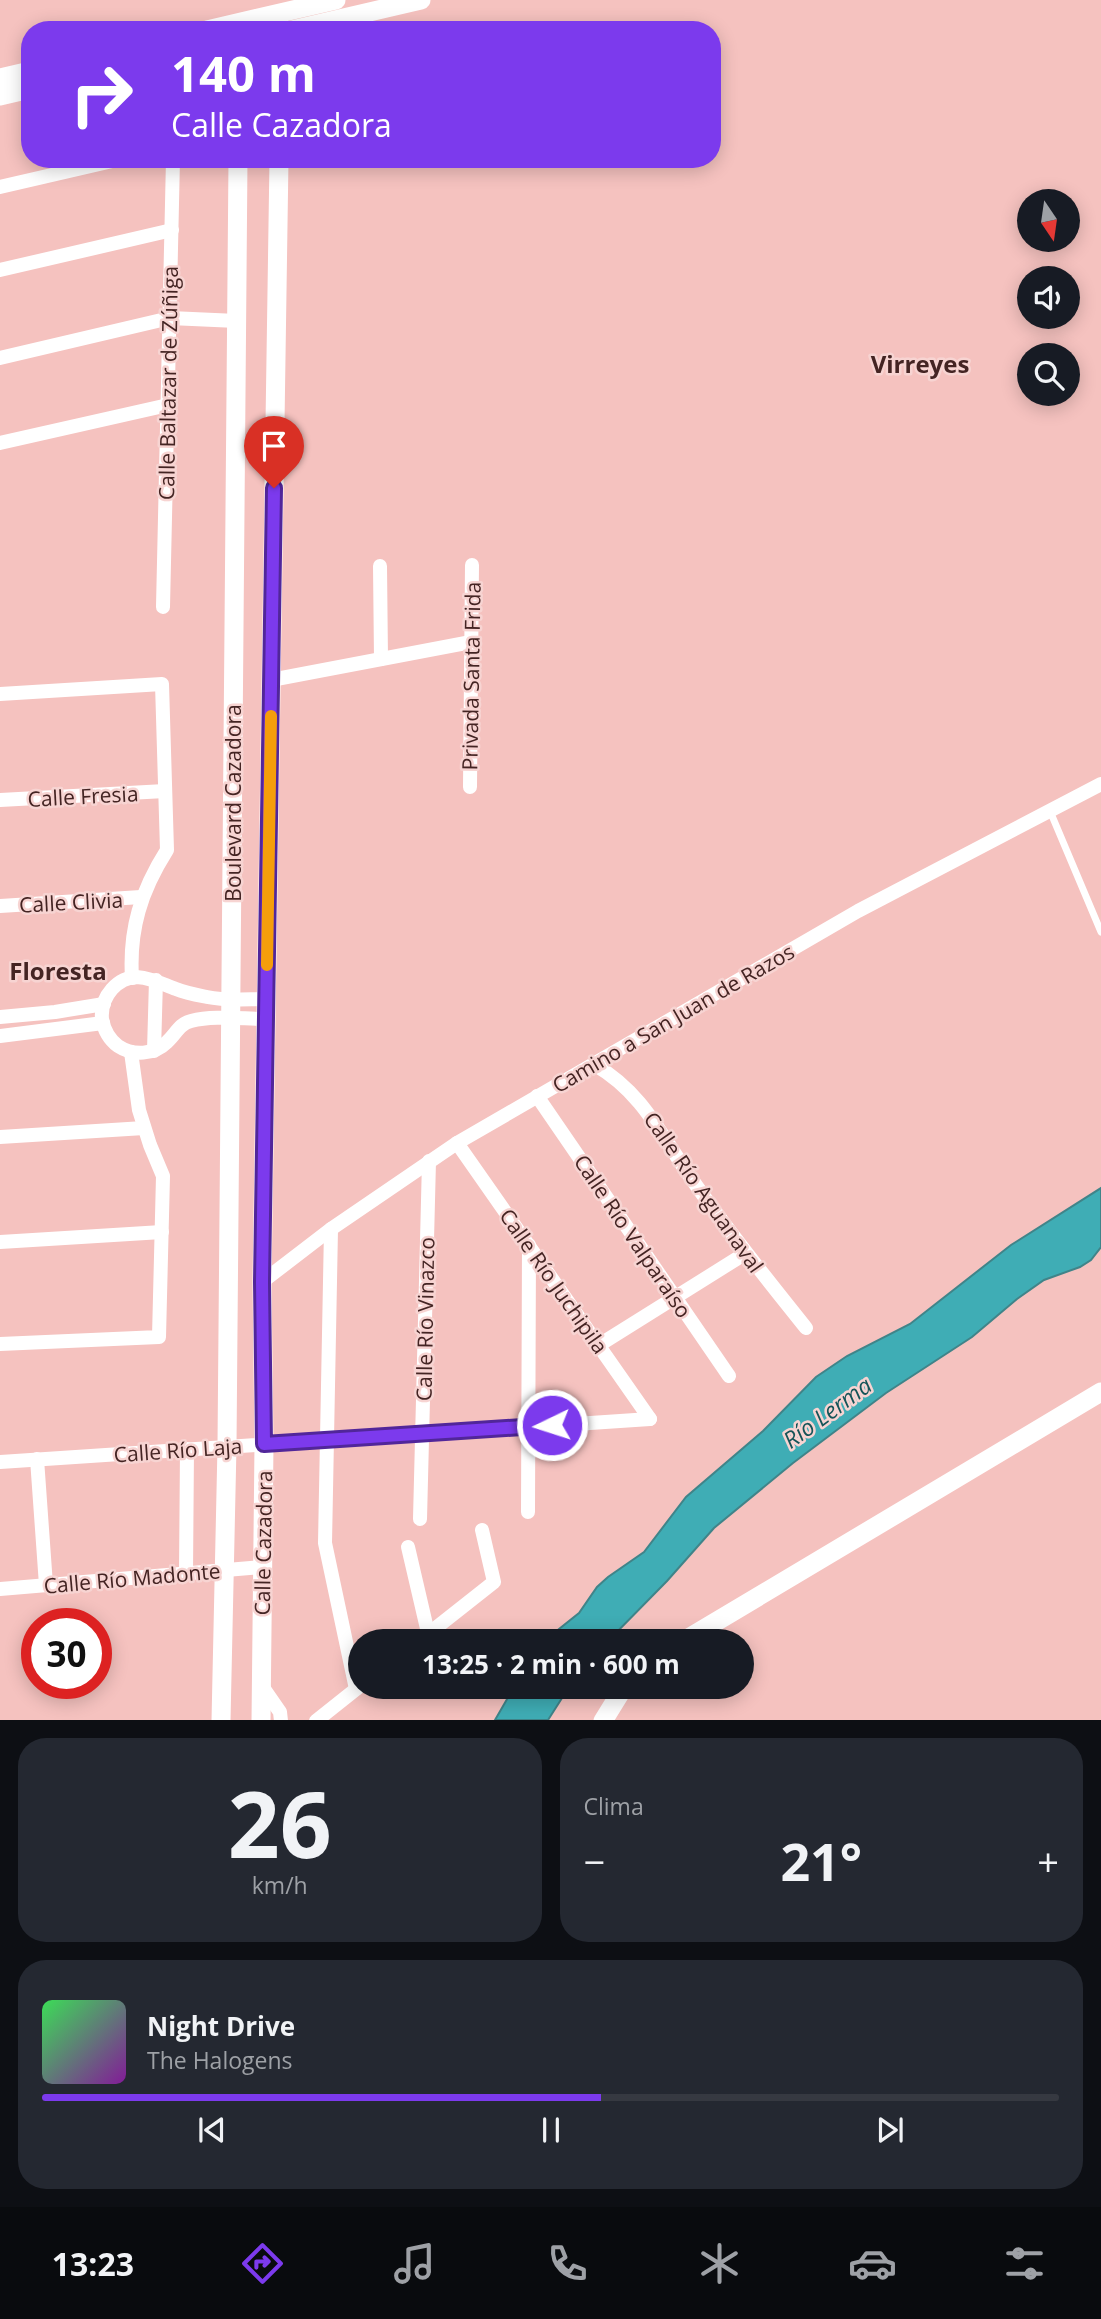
<!DOCTYPE html>
<html lang="es">
<meta charset="utf-8">
<style>
:root{--surface:#171b24;--page:#242831;--text:#f1f3f6;--muted:#9ea1a6;--line:#363941;--accent:#7c3aed}
body{margin:0;font-family:"Open Sans",sans-serif;background:var(--page);color:var(--text);height:100vh;display:flex;flex-direction:column;font-size:26px;white-space:nowrap}
*{box-sizing:border-box;margin:0}
p{font-size:23px;color:var(--muted)}
.icon{flex:none;width:38px;height:38px;fill:none;stroke:currentColor;stroke-width:2;stroke-linecap:round;stroke-linejoin:round}
.map{position:relative;height:1720px;overflow:hidden}
.sheet{display:flex;flex-direction:column;gap:18px;padding:18px;background:#0d0f14;flex:1}
.sheet>*{flex:none}
.top-card{position:absolute;left:21px;top:21px;width:700px;height:147px;border-radius:28px;box-shadow:0 4px 18px #0003;background:#7c3aed;color:#fff;overflow:hidden}
.needle{width:46px;rotate:167deg}
.controls{position:absolute;left:1017px;top:189px;display:grid;gap:14px}
.controls a{display:grid;place-items:center;width:63px;height:63px;border-radius:50%;background:var(--surface);box-shadow:0 4px 18px #0003;font-size:35px}
.speed{position:absolute;left:21px;top:1608px;display:flex;gap:14px;font-size:35px;font-weight:700;text-align:center}
.speed>*{display:grid;place-content:center;width:91px;height:91px;border-radius:50%;background:var(--surface);box-shadow:0 4px 18px #0003;line-height:1}
.speed .limit{border:10px solid #d22;background:#fff;color:#111}
.pin{position:absolute;display:grid;place-items:center;width:60px;height:60px;color:#fff;margin:-72px -30px;border-radius:50% 50% 50% 0;rotate:-45deg;box-shadow:0 0 7px #0007}
.pin .icon{rotate:45deg}
.me{position:absolute;width:77px;margin:-38px;rotate:266deg;stroke-linejoin:round;filter:drop-shadow(0 0 5px #0008)}
.turn{display:flex;align-items:center;gap:24px;height:147px;padding:0 35px;font-size:32px}
.turn .icon{width:91px;height:91px;stroke-width:2.5}
.turn b{display:block;font-size:49px;line-height:60px}
.big{font-size:52px;font-weight:700;line-height:1.1}
.sheet .card{flex:1;display:flex;flex-direction:column;justify-content:center;gap:10px;min-width:0;padding:0 24px;border-radius:28px;background:var(--page)}
.sheet .dial{align-items:center;gap:0}
.dial b{font-size:91px;line-height:1}
.song{display:flex;align-items:center;gap:21px}
.cover{width:84px;height:84px;border-radius:10px;background:linear-gradient(135deg,hsl(130 70% 55%),hsl(290 70% 35%))}
.played{height:7px;border-radius:4px;background:linear-gradient(90deg,var(--accent) 55%,var(--line) 55%)}
.keys{display:flex;justify-content:space-around;direction:ltr}
.heat{display:flex;justify-content:space-between;align-items:center;font-size:38px;direction:ltr}
.sheet .tiles{flex:1;display:grid;gap:18px;grid-template-columns:1fr 1fr}
.card:last-child{grid-column:span 2}
.trip{position:absolute;left:348px;top:1629px;width:406px;height:70px;border-radius:35px;background:var(--surface);box-shadow:0 4px 18px #0003;font-weight:700;line-height:70px;text-align:center}
.tab-bar{display:flex;height:112px;justify-content:space-around;align-items:center;background:#090b0e;color:var(--muted)}
.tab-bar .icon{width:49px;height:49px}
.tab-bar .current{color:var(--accent)}
.tab-bar b{font-size:32px;color:var(--text)}
.map>svg:first-child{display:block}
</style>
<div class="map">
<svg width="1101" height="1721" viewBox="0 0 1101 1721">
<rect width="100%" height="100%" fill="#f5c2bf"/>
<g fill="#3fadb5" stroke="#408489" stroke-width="2">
<polygon points="1101,1188 1101,1247 1091,1260 1080,1267 1044,1280 1017,1299 972,1337 886,1393 793,1463 714,1528 667,1581 608,1641 544,1641 579,1613 597,1587 608,1577 644,1552 686,1497 763,1431 816,1377 847,1356 910,1324 1011,1245"/>
<polygon points="514,1687 569,1687 548,1720 495,1720"/>
</g>
<g fill="none" stroke-linecap="round" stroke-linejoin="round">
<polyline stroke="#fff" stroke-width="7" points="1050,811 1101,932"/>
<g stroke="#fff" stroke-width="14">
<polyline points="0,187 121,159"/>
<polyline points="0,270 172,230"/>
<polyline points="0,358 170,318 237,321"/>
<polyline points="0,443 168,405"/>
<polyline points="380,566 381,659"/>
<polyline points="163,607 173,159"/>
<polyline points="271,680 471,642"/>
<path d="M0 694 162 684 167 850C141 891 129 929 132 978"/>
<polyline points="470,787 472,565"/>
<polyline points="0,800 165,791"/>
<polyline points="0,906 141,897"/>
<polyline points="0,1017 55,1012 104,1004"/>
<path d="M266 1019C242 1019 214 1015 191 1021 179 1024 176 1034 167 1042 154 1055 133 1056 118 1046 110 1040 104 1030 102 1019 101 1008 105 997 112 989 132 967 154 981 176 989 186 993 197 995 207 997 226 1001 247 999 266 999"/>
<polyline points="0,1036 103,1023"/>
<polyline points="154,1051 156,980"/>
<path d="M595 1065C642 1092 661 1135 691 1178 727 1230 767 1279 806 1328"/>
<polyline points="537,1096 729,1376"/>
<polyline points="0,1137 144,1128"/>
<polyline points="457,1143 650,1419"/>
<polyline points="331,1229 325,1543 356,1689"/>
<polyline points="0,1242 162,1232"/>
<polyline points="262,1282 331,1229 457,1143 858,911 1101,784"/>
<polyline points="0,1344 159,1337 163,1176 150,1145 139,1110 131,1052"/>
<polyline points="599,1345 746,1253"/>
<polyline points="37,1459 46,1585"/>
<polyline points="0,1462 650,1419"/>
<polyline points="528,1512 529,1245"/>
<polyline points="420,1519 429,1161"/>
<polyline points="408,1547 428,1633"/>
<polyline points="186,1573 187,1449"/>
<polyline points="0,1589 263,1567"/>
<polyline points="418,1642 494,1582 482,1530"/>
<polyline points="262,1686 280,1712 281,1721"/>
<polyline points="316,1721 360,1686"/>
</g>
<g stroke="#fff" stroke-width="19">
<polyline points="207,30 336,0"/>
<polyline points="292,30 421,0"/>
<polyline points="0,78 30,71"/>
<polyline points="0,96 30,89"/>
<polyline points="682,1642 1101,1392"/>
<polyline points="221,1721 227,1446 238,159"/>
<polyline points="261,1721 264,1444 262,1282 279,159"/>
<polyline points="603,1721 624,1687"/>
</g>
</g>
<g fill="none" stroke-linecap="round" stroke-linejoin="round">
<defs>
<polyline id="route" points="274,488 262,1282 264,1444 552,1425"/>
</defs>
<use href="#route" stroke="#51269a" stroke-width="18"/>
<use href="#route" stroke="#7c3aed" stroke-width="12"/>
<polyline stroke="#f59e0b" stroke-width="12" points="267,965 271,716"/>
</g>
<g text-anchor="middle" dominant-baseline="central" stroke-width="5" stroke-linejoin="round" paint-order="stroke">
<g font-size="21" fill="#442423" stroke="#f7d4d2">
<text transform="translate(168 383) rotate(-89)">Calle Baltazar de Zúñiga</text>
<text transform="translate(471 676) rotate(-89)">Privada Santa Frida</text>
<text transform="translate(83 796) rotate(-3)">Calle Fresia</text>
<text transform="translate(233 803) rotate(-90)">Boulevard Cazadora</text>
<text transform="translate(71 902) rotate(-3)">Calle Clivia</text>
<text transform="translate(673 1018) rotate(-30)">Camino a San Juan de Razos</text>
<text transform="translate(704 1192) rotate(55)">Calle Río Aguanaval</text>
<text transform="translate(633 1236) rotate(56)">Calle Río Valparaíso</text>
<text transform="translate(554 1281) rotate(55)">Calle Río Juchipila</text>
<text transform="translate(425 1319) rotate(-89)">Calle Río Vinazco</text>
<text transform="translate(178 1450) rotate(-4)">Calle Río Laja</text>
<text transform="translate(263 1543) rotate(-89)">Calle Cazadora</text>
<text transform="translate(132 1578) rotate(-5)">Calle Río Madonte</text>
</g>
<g font-size="23" font-style="italic" fill="#155458" stroke="#f7d4d2">
<text transform="translate(827 1412) rotate(-36)">Río Lerma</text>
</g>
<g font-size="24" font-weight="bold" fill="#442423" stroke="#f7d4d2">
<text x="920" y="363">Virreyes</text>
<text x="58" y="970">Floresta</text>
</g>
</g>
</svg>
<div class="controls">
<a><svg class="needle" viewBox="-14 -14 28 28"><path d="M0-13l5 13h-10z" fill="#e53935"/><path d="M0 13l5-13h-10z" fill="#9ea1a6"/></svg></a>
<a><svg class="icon" aria-label="sound" viewBox="0 0 24 24"><path d="M4 9h4l5-4v14l-5-4H4zM17 9q2 3 0 6"/></svg></a>
<a><svg class="icon" aria-label="search" viewBox="0 0 24 24"><circle cx="10" cy="10" r="6"/><path d="M15 15l6 6"/></svg></a>
</div>
<div class="speed"><div class="limit">30</div></div>
<div class="pin" style="left:274px;top:488px;background:#d93025"><svg class="icon" aria-label="arrive" viewBox="0 0 24 24"><path d="M6 21V4h12l-3 4 3 4H6"/></svg></div>
<svg class="me" style="left:552px;top:1425px" viewBox="-20 -20 40 40"><circle r="17" fill="#7c3aed" stroke="#fff" stroke-width="3"/><path d="M0-11L8 9 0 5-8 9z" fill="#fff"/></svg>
<div class="trip">13:25 · 2 min · 600 m</div>
<div class="top-card">
<div class="turn"><svg class="icon" aria-label="right" viewBox="0 0 24 24"><path d="M7 20v-9h11M14 6l5 5-5 5"/></svg><div><b>140 m</b>Calle Cazadora</div></div>
</div>
</div>
<section class="sheet">
<div class="tiles">
<div class="card dial"><b>26</b><p>km/h</p></div>
<div class="card"><p>Clima</p>
<div class="heat"><a>−</a><b class="big">21°</b><a>+</a></div>
</div>
<div class="card">
<div class="song"><i class="cover"></i><div><b>Night Drive</b><p>The Halogens</p></div></div>
<div class="played"></div>
<div class="keys"><svg class="icon" aria-label="previous" viewBox="0 0 24 24"><path d="M18 5L8 12l10 7zM5 5v14"/></svg><svg class="icon" aria-label="pause" viewBox="0 0 24 24"><path d="M8 5v14M16 5v14"/></svg><svg class="icon" aria-label="next" viewBox="0 0 24 24"><path d="M6 5l10 7-10 7zM19 5v14"/></svg></div>
</div>
</div>
</section>
<nav class="tab-bar">
<b>13:23</b>
<svg class="icon current" aria-label="directions" viewBox="0 0 24 24"><path d="M12 3l9 9-9 9-9-9zM9 14v-3h6M13 9l2 2-2 2"/></svg>
<svg class="icon" aria-label="music" viewBox="0 0 24 24"><path d="M9 18V5l10-2v13"/><circle cx="6" cy="18" r="3"/><circle cx="16" cy="16" r="3"/></svg>
<svg class="icon" aria-label="phone" viewBox="0 0 24 24"><path d="M5 4h4l2 5-3 2q2 4 5 5l2-3 5 2v4C11 20 4 13 5 4z"/></svg>
<svg class="icon" aria-label="climate" viewBox="0 0 24 24"><path d="M12 3v18M4 7l16 10M4 17L20 7"/></svg>
<svg class="icon" aria-label="car" viewBox="0 0 24 24"><path d="M5 17H2v-5l4-1 3-4h7l3 4 3 1v5h-3M9 17h6M6 11h13"/><circle cx="7" cy="17" r="2"/><circle cx="17" cy="17" r="2"/></svg>
<svg class="icon" aria-label="filters" viewBox="0 0 24 24"><path d="M4 7h16M4 17h16"/><circle cx="9" cy="7" r="2"/><circle cx="15" cy="17" r="2"/></svg>
</nav>
